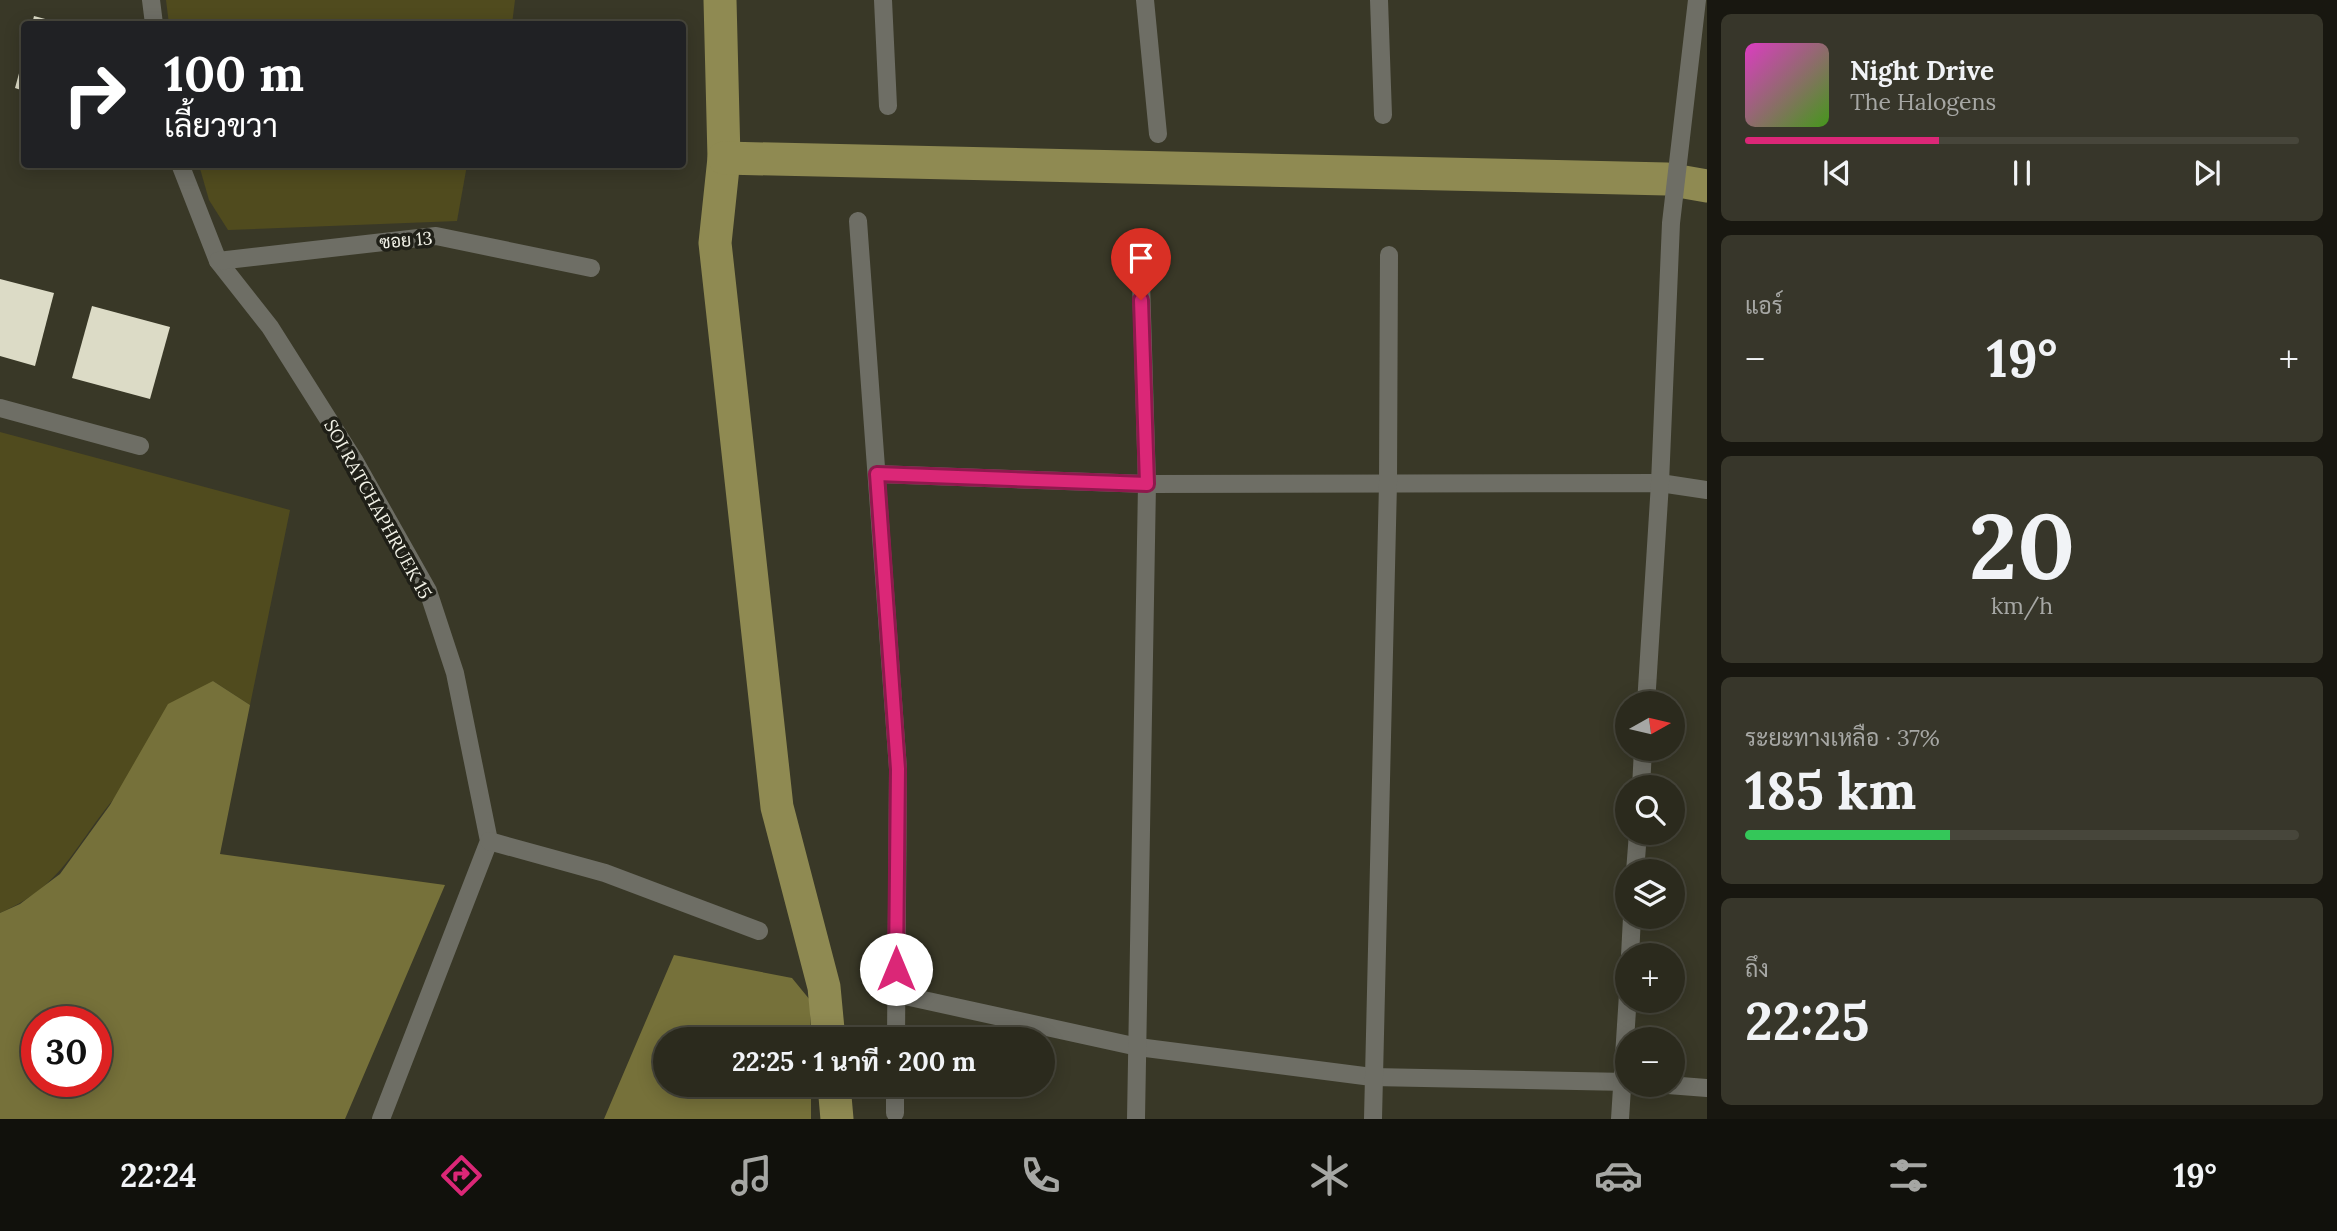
<!DOCTYPE html>
<html lang="th">
<meta charset="utf-8">
<style>
:root{--surface:#2b2a1d;--page:#37362a;--text:#f1f3f6;--muted:#a6a7a4;--line:#47463b;--accent:#db2777}
body{margin:0;font-family:Lora,Sarabun,serif;background:var(--page);color:var(--text);height:100vh;display:flex;flex-direction:column;font-size:26px;white-space:nowrap}
*{box-sizing:border-box;margin:0}
p{font-size:23px;color:var(--muted)}
.icon{flex:none;width:38px;height:38px;fill:none;stroke:currentColor;stroke-width:2;stroke-linecap:round;stroke-linejoin:round}
.map{position:relative;flex:1;overflow:hidden}
.sheet{display:flex;flex-direction:column;gap:14px;padding:14px;background:#181710;width:630px}
.sheet>*{flex:none}
.banner{position:absolute;left:21px;top:21px;width:665px;height:147px;border-radius:7px;box-shadow:0 4px 18px #0003,0 0 0 2px var(--line);background:#202124;color:#fff;overflow:hidden}
.needle{width:46px;rotate:82deg}
.tools{position:absolute;left:1615px;top:691px;display:grid;gap:14px}
.tools a{display:grid;place-items:center;width:70px;height:70px;border-radius:50%;background:var(--surface);box-shadow:0 4px 18px #0003,0 0 0 2px var(--line);font-size:35px}
.speed{position:absolute;left:21px;top:1006px;display:flex;gap:14px;font-size:35px;font-weight:700;text-align:center}
.speed>*{display:grid;place-content:center;width:91px;height:91px;border-radius:50%;background:var(--surface);box-shadow:0 4px 18px #0003,0 0 0 2px var(--line);line-height:1}
.speed .limit{border:10px solid #d22;background:#fff;color:#111}
.pin{position:absolute;display:grid;place-items:center;width:60px;height:60px;color:#fff;margin:-72px -30px;border-radius:50% 50% 50% 0;rotate:-45deg;box-shadow:0 0 7px #0007}
.pin .icon{rotate:45deg}
.me{position:absolute;width:77px;margin:-38px;rotate:0deg;stroke-linejoin:round;filter:drop-shadow(0 0 5px #0008)}
.turn{display:flex;align-items:center;gap:24px;height:147px;padding:0 28px;font-size:32px}
.turn .icon{width:91px;height:91px;stroke-width:2.5}
.turn b{display:block;font-size:49px;line-height:60px}
.big{font-size:52px;font-weight:700;line-height:1.1}
.sheet .widget{flex:1;display:flex;flex-direction:column;justify-content:center;gap:10px;min-width:0;padding:0 24px;border-radius:10px;background:var(--page)}
.sheet .dial{align-items:center;gap:0}
.dial b{font-size:91px;line-height:1}
.song{display:flex;align-items:center;gap:21px}
.cover{width:84px;height:84px;border-radius:10px;background:linear-gradient(135deg,hsl(310 70% 55%),hsl(100 70% 35%))}
.played{height:7px;border-radius:4px;background:linear-gradient(90deg,var(--accent) 35%,var(--line) 35%)}
.keys{display:flex;justify-content:space-around;direction:ltr}
.heat{display:flex;justify-content:space-between;align-items:center;font-size:38px;direction:ltr}
.charge{height:10px;border-radius:5px;background:linear-gradient(90deg,#34c759 37%,var(--line) 0)}
.trip{position:absolute;left:653px;top:1027px;width:402px;height:70px;border-radius:35px;background:var(--surface);box-shadow:0 4px 18px #0003,0 0 0 2px var(--line);font-weight:700;line-height:70px;text-align:center}
.tabs{display:flex;height:112px;justify-content:space-around;align-items:center;background:#11110c;color:var(--muted)}
.tabs .icon{width:49px;height:49px}
.tabs .current{color:var(--accent)}
.tabs b{font-size:32px;color:var(--text)}
main{display:flex;flex:1;min-height:0}
.map>svg:first-child{display:block}
</style>
<main>
<div class="map">
<svg width="1707" height="1119" viewBox="0 0 1707 1119">
<rect width="100%" height="100%" fill="#393827"/>
<g fill="#504b1e">
<polygon points="166,0 515,0 512,24 169,24"/>
<polygon points="199,165 199,164 467,165 457,221 228,230 209,200"/>
<path d="M0 432 290 510 250 705 213 681C179 721 145 761 112 801 72 850 62 886 0 913Z"/>
</g>
<g fill="#76713a" fill-rule="evenodd">
<path d="M213 681 250 705 220 854 445 885 345 1119H0V913L20 904 60 874 110 805 168 704ZM37 1022H96V1082H37Z"/>
<polygon points="674,955 792,978 810,1000 811,1039 665,1040 665,1085 811,1085 811,1119 604,1119"/>
</g>
<g fill="none" stroke-linecap="round" stroke-linejoin="round">
<g stroke="#8f8a52" stroke-width="33">
<polyline points="720,0 724,158 715,243 777,807 824,987 829,1040"/>
<polyline points="724,158 1667,179 1707,186"/>
<polyline points="834,1085 837,1119"/>
</g>
</g>
<g fill="#dcdbc6">
<polygon points="34,16 64,24 32,24"/>
<polygon points="24,55 24,91 15,88"/>
<polygon points="0,279 54,293 35,366 0,356"/>
<polygon points="92,306 170,327 150,399 72,378"/>
</g>
<g fill="none" stroke-linecap="round" stroke-linejoin="round">
<g stroke="#6e6e65" stroke-width="18">
<polyline points="151,0 154,24"/>
<polyline points="883,0 888,106"/>
<polyline points="1145,0 1158,134"/>
<polyline points="1379,0 1383,115"/>
<polyline points="180,164 218,261 270,327 354,460 428,591 455,673 489,841 381,1119"/>
<polyline points="858,221 898,769 896,1040"/>
<polyline points="218,261 436,236 591,268"/>
<polyline points="0,408 140,446"/>
<polyline points="877,474 1147,484 1660,483 1707,490"/>
<polyline points="1646,704 1660,483 1671,223 1697,0"/>
<polyline points="1641,788 1643,749"/>
<polyline points="489,841 605,873 759,931"/>
<polyline points="1635,872 1638,833"/>
<polyline points="1630,956 1632,917"/>
<polyline points="896,994 1138,1047 1372,1077 1628,1082"/>
<polyline points="1668,1085 1707,1088"/>
<polyline points="895,1113 895,1085"/>
<polyline points="1136,1119 1147,484 1140,248"/>
<polyline points="1373,1119 1388,483 1389,255"/>
<polyline points="1620,1119 1628,994"/>
</g>
</g>
<g fill="none" stroke-linecap="round" stroke-linejoin="round">
<defs>
<polyline id="route" points="896,969 898,769 877,474 1147,484 1141,300"/>
</defs>
<use href="#route" stroke="#8e194d" stroke-width="18"/>
<use href="#route" stroke="#db2777" stroke-width="12"/>
</g>
<g text-anchor="middle" dominant-baseline="central" stroke-width="7" stroke-linejoin="round" paint-order="stroke">
<g font-size="18" fill="#f2f2e7" stroke="#1f1f17">
<text transform="translate(406 240) rotate(-5)">ซอย 13</text>
<text transform="translate(378 509) rotate(61)">SOI RATCHAPHRUEK 15</text>
</g>
</g>
</svg>
<div class="tools">
<a><svg class="needle" viewBox="-14 -14 28 28"><path d="M0-13l5 13h-10z" fill="#e53935"/><path d="M0 13l5-13h-10z" fill="#a6a7a4"/></svg></a>
<a><svg class="icon" aria-label="search" viewBox="0 0 24 24"><circle cx="10" cy="10" r="6"/><path d="M15 15l6 6"/></svg></a>
<a><svg class="icon" aria-label="layers" viewBox="0 0 24 24"><path d="M12 4l9 5-9 5-9-5zM3 14l9 5 9-5"/></svg></a>
<a>+</a>
<a>−</a>
</div>
<div class="speed"><div class="limit">30</div></div>
<div class="pin" style="left:1141px;top:300px;background:#d93025"><svg class="icon" aria-label="arrive" viewBox="0 0 24 24"><path d="M6 21V4h12l-3 4 3 4H6"/></svg></div>
<svg class="me" style="left:896px;top:969px" viewBox="-20 -20 40 40"><circle r="19" fill="#fff"/><path d="M0-13L10 11 0 6-10 11z" fill="#db2777"/></svg>
<div class="trip">22:25 · 1 นาที · 200 m</div>
<div class="banner">
<div class="turn"><svg class="icon" aria-label="right" viewBox="0 0 24 24"><path d="M7 20v-9h11M14 6l5 5-5 5"/></svg><div><b>100 m</b>เลี้ยวขวา</div></div>
</div>
</div>
<section class="sheet">
<div class="widget">
<div class="song"><i class="cover"></i><div><b>Night Drive</b><p>The Halogens</p></div></div>
<div class="played"></div>
<div class="keys"><svg class="icon" aria-label="previous" viewBox="0 0 24 24"><path d="M18 5L8 12l10 7zM5 5v14"/></svg><svg class="icon" aria-label="pause" viewBox="0 0 24 24"><path d="M8 5v14M16 5v14"/></svg><svg class="icon" aria-label="next" viewBox="0 0 24 24"><path d="M6 5l10 7-10 7zM19 5v14"/></svg></div>
</div>
<div class="widget"><p>แอร์</p>
<div class="heat"><a>−</a><b class="big">19°</b><a>+</a></div>
</div>
<div class="widget dial"><b>20</b><p>km/h</p></div>
<div class="widget"><p>ระยะทางเหลือ · 37%</p><b class="big">185 km</b><div class="charge"></div></div>
<div class="widget"><p>ถึง</p><b class="big">22:25</b></div>
</section>
</main>
<nav class="tabs">
<b>22:24</b>
<svg class="icon current" aria-label="directions" viewBox="0 0 24 24"><path d="M12 3l9 9-9 9-9-9zM9 14v-3h6M13 9l2 2-2 2"/></svg>
<svg class="icon" aria-label="music" viewBox="0 0 24 24"><path d="M9 18V5l10-2v13"/><circle cx="6" cy="18" r="3"/><circle cx="16" cy="16" r="3"/></svg>
<svg class="icon" aria-label="phone" viewBox="0 0 24 24"><path d="M5 4h4l2 5-3 2q2 4 5 5l2-3 5 2v4C11 20 4 13 5 4z"/></svg>
<svg class="icon" aria-label="climate" viewBox="0 0 24 24"><path d="M12 3v18M4 7l16 10M4 17L20 7"/></svg>
<svg class="icon" aria-label="car" viewBox="0 0 24 24"><path d="M5 17H2v-5l4-1 3-4h7l3 4 3 1v5h-3M9 17h6M6 11h13"/><circle cx="7" cy="17" r="2"/><circle cx="17" cy="17" r="2"/></svg>
<svg class="icon" aria-label="filters" viewBox="0 0 24 24"><path d="M4 7h16M4 17h16"/><circle cx="9" cy="7" r="2"/><circle cx="15" cy="17" r="2"/></svg>
<b>19°</b>
</nav>
